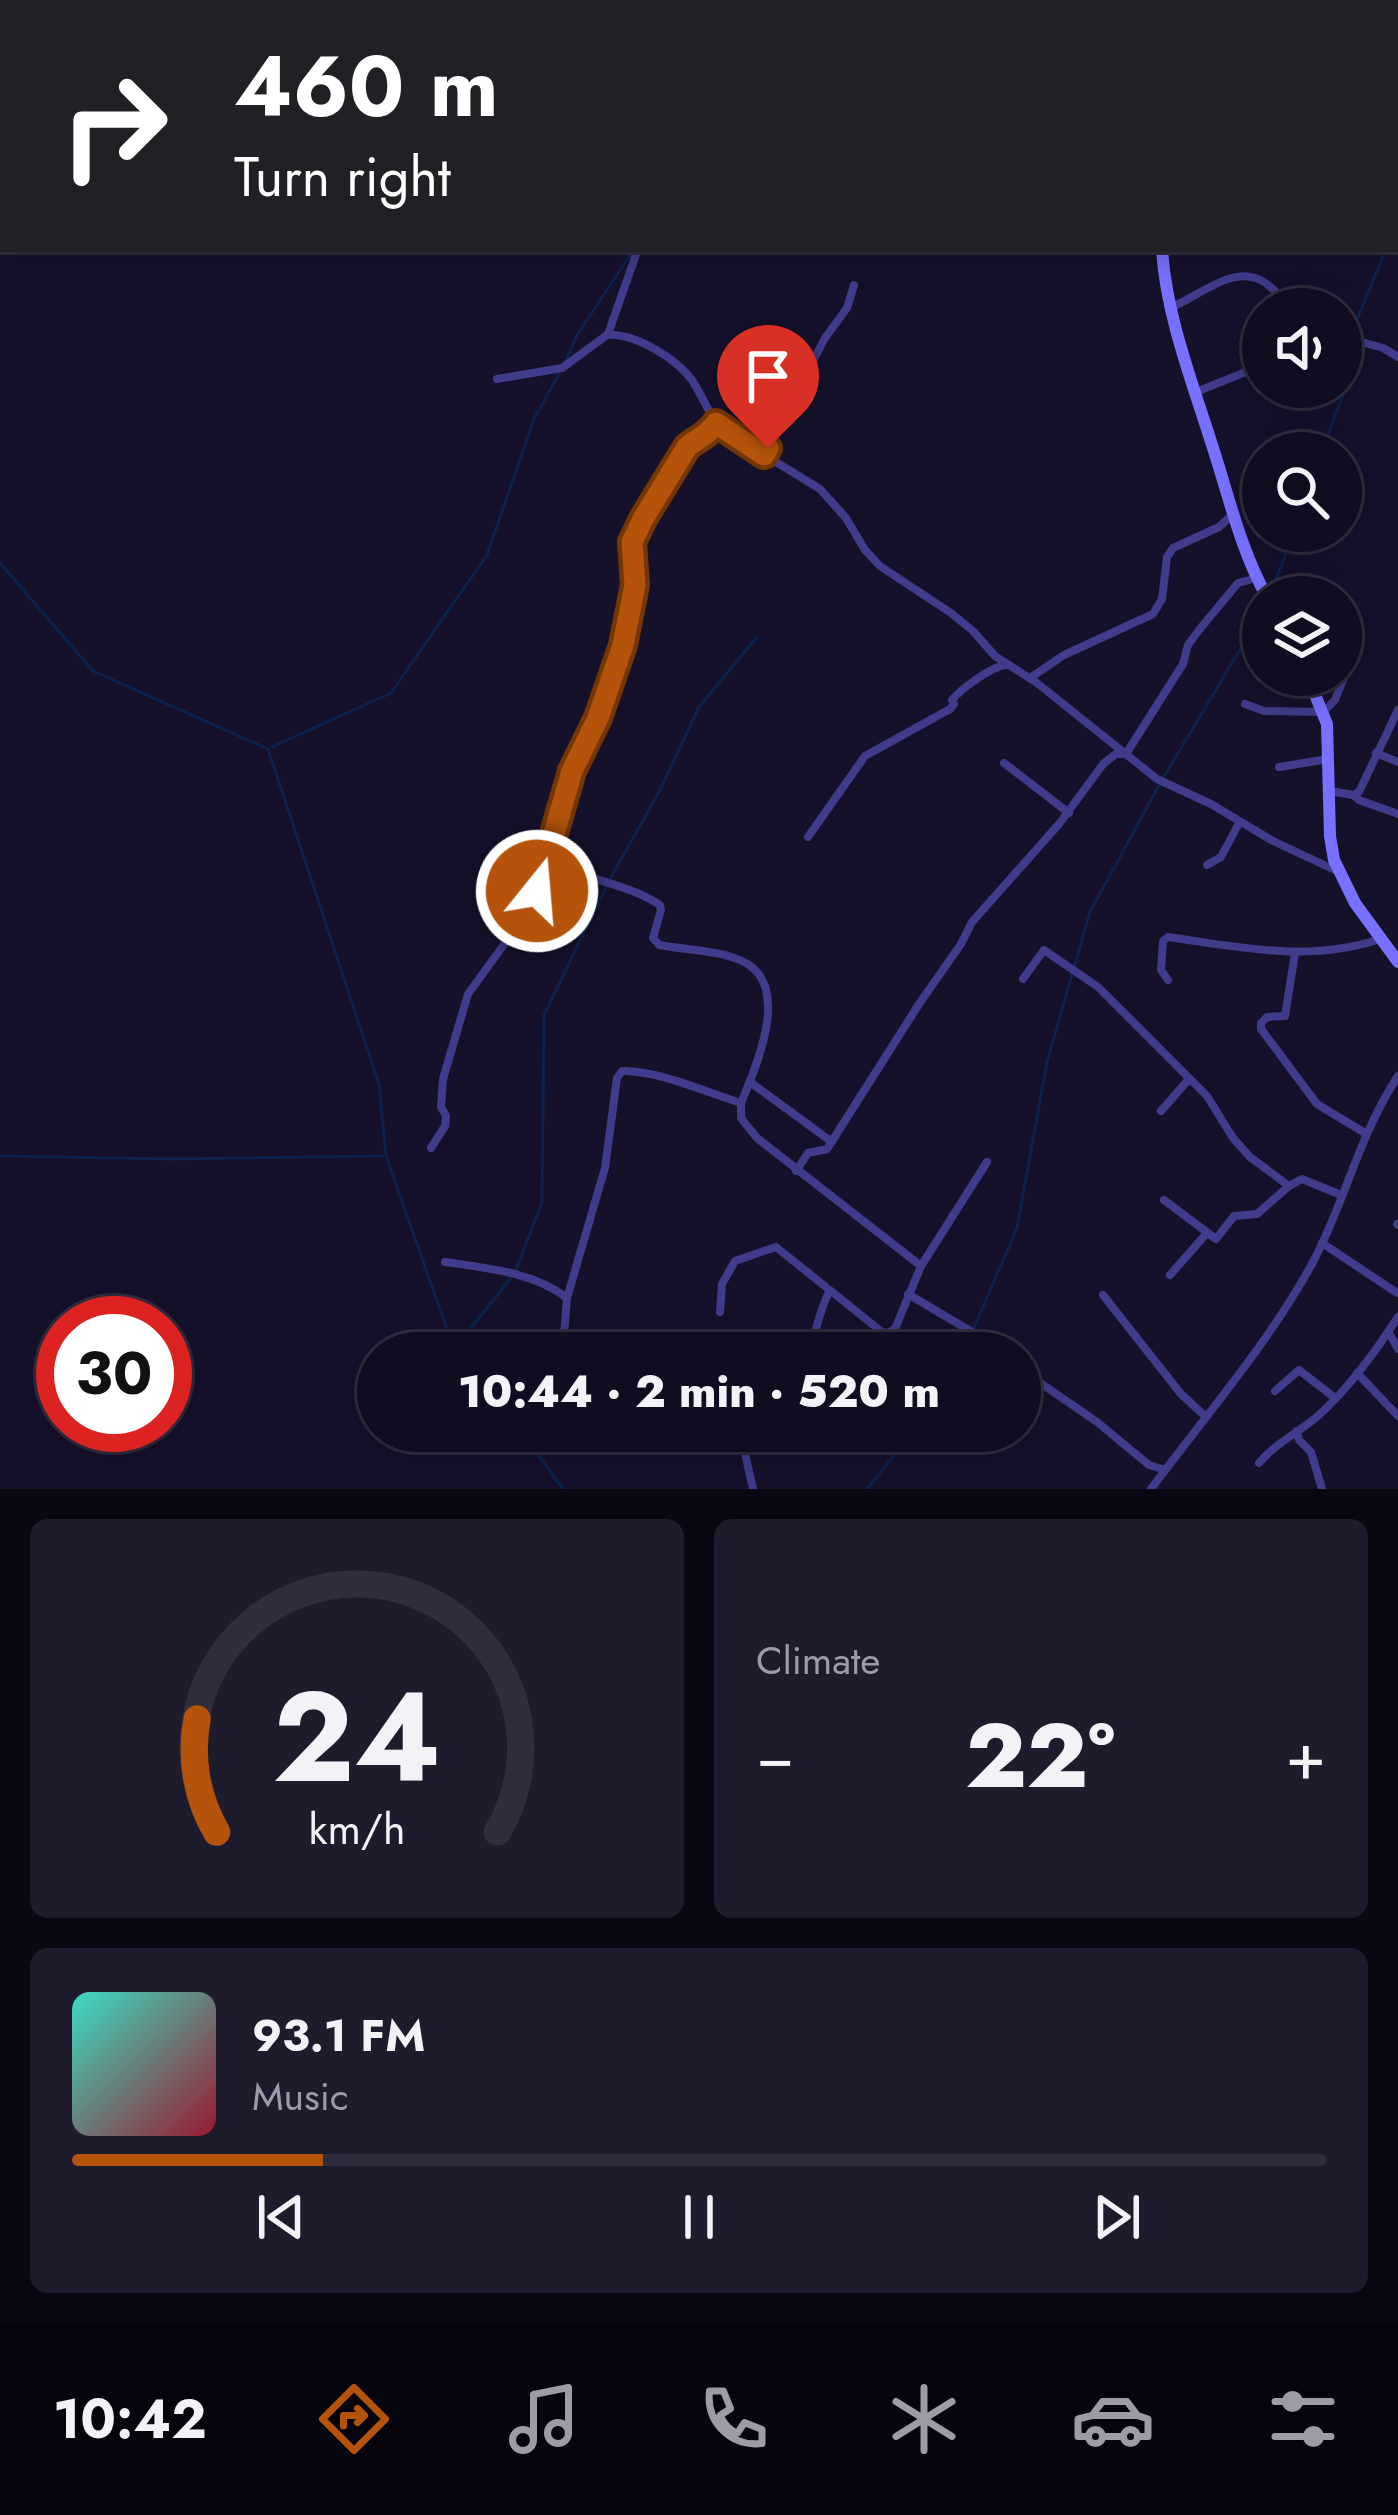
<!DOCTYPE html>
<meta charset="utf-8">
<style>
:root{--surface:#100d20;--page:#1e1b2d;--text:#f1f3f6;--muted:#9c9ca5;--line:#302d3e;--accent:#b45309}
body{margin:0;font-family:Jost,sans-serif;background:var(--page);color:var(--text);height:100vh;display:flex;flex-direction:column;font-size:45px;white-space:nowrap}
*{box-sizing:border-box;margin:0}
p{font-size:39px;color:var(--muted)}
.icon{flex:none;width:66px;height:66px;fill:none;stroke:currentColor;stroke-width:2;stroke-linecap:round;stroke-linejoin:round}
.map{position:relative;height:1489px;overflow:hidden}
.side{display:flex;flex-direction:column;gap:30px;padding:30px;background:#090712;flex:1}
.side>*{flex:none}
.hud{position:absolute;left:0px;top:0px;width:1398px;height:252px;box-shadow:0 6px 30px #0003,0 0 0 3px var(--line);background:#202124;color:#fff;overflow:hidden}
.controls{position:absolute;left:1242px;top:288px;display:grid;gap:24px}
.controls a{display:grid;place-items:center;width:120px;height:120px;border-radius:50%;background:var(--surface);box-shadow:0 6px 30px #0003,0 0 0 3px var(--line);font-size:60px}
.speed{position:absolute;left:36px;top:1296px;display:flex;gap:24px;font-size:60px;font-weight:700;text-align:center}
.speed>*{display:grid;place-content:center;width:156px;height:156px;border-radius:50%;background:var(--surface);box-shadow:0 6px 30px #0003,0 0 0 3px var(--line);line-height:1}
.speed .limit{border:18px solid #d22;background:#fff;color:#111}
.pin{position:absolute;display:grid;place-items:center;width:102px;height:102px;color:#fff;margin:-123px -51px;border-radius:50% 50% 50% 0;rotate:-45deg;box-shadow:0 0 12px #0007}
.pin .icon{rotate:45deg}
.me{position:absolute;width:132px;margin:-66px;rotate:17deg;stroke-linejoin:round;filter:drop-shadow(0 0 9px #0008)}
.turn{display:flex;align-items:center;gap:42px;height:252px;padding:0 36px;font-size:54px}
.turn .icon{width:156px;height:156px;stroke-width:2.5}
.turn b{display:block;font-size:84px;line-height:102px}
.big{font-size:90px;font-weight:800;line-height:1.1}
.side .card{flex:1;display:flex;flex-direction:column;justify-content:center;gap:18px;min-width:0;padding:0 42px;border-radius:18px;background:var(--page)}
.side .dial{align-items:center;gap:0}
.dial svg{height:312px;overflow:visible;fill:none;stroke:var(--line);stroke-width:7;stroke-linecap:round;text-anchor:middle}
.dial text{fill:var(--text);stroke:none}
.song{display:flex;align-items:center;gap:36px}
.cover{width:144px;height:144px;border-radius:18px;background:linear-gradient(135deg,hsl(170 70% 55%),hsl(350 70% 35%))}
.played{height:12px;border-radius:6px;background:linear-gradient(90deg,var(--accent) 20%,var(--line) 20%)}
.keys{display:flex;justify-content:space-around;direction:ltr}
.heat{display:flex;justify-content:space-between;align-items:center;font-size:66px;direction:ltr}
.side .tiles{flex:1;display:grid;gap:30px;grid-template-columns:1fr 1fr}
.card:last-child{grid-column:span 2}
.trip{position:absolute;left:357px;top:1332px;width:684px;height:120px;border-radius:60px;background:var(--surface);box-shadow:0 6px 30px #0003,0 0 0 3px var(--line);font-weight:800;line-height:120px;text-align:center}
.tab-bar{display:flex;height:192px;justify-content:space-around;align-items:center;background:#06050d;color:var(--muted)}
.tab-bar .icon{width:84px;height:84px}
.tab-bar .current{color:var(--accent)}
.tab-bar b{font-size:54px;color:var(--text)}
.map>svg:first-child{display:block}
</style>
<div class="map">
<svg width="1398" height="1489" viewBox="0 0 1398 1489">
<rect width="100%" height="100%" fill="#16112b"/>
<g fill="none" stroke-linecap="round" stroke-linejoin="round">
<g stroke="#0c234e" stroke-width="3">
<polyline points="797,3 799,0"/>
<polyline points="1395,233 1398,230"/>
<polyline points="566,360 577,335 634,249"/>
<polyline points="1321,453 1357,357 1349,339 1386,249"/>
<polyline points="0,563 93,671 268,749 379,1084 386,1156 447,1329 464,1353"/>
<polyline points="1272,591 1294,531"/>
<polyline points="272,747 391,693 487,555 534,419 559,374"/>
<polyline points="0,1156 173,1159 382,1156"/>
<polyline points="516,1270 542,1202 544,1015 609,881 660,790 699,707 756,638"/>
<polyline points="458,1344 511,1278"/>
<polyline points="963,1353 1017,1228 1047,1062 1090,912 1162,780 1263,611"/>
<polyline points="521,1431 563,1489"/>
<polyline points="867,1489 914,1431"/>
</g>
<g stroke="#403b8a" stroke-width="8">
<polyline points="232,3 245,0"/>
<polyline points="362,3 363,0"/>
<polyline points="675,3 676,0"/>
<polyline points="895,3 898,3"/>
<polyline points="1095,3 1096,0"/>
<path d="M1172 307C1201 295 1235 263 1264 282 1276 290 1284 301 1295 309"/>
<polyline points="608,334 638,249"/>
<polyline points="1341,336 1383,348 1398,357"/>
<path d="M497 379 562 368 607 335C634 333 676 358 692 380 703 397 709 416 724 430L820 489 846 518 865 550 880 566 951 613 973 631 995 656 1037 683 1157 779 1211 804 1273 841 1337 871"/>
<polyline points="1196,392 1263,365"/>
<polyline points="764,455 825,338 847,308 854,285"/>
<polyline points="1030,678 1064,655 1153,614 1162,599 1167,557 1173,548 1219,527 1233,514"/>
<polyline points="1245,704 1264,711 1323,712 1335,700 1353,655"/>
<polyline points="1376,753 1398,762"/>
<polyline points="1004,763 1069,813"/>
<polyline points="1279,767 1328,759"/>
<polyline points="1330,791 1353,795 1359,792 1398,710"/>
<polyline points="1353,795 1359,800 1398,814"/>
<path d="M808 837 865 756 950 709 954 704 952 700C961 689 992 666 1006 665"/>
<path d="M549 858C583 881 625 882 660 905L661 910 653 938 659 945C686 950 720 950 744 962 792 986 756 1067 741 1103V1118L757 1138 921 1266"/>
<polyline points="1207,865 1221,857 1239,823"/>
<polyline points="1295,953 1285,1016 1267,1017 1261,1023 1261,1029 1317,1104 1365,1133"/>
<polyline points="1023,979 1044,950 1098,987 1207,1096 1233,1138 1250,1157 1289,1186 1302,1179 1341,1195"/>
<path d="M1168 980 1161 970 1163 941 1168 937C1240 947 1309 963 1380 939"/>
<polyline points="750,1082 832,1142"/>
<polyline points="1161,1111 1189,1079"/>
<path d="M431 1148 445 1126 446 1116 441 1107 443 1079 468 994 532 906 551 852V843L572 771 599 719 623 645 635 585 632 542 643 519 687 447C698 438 708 435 716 423"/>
<polyline points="796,1171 808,1153 827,1149 919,1004 961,944 972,922 1059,824 1104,763 1116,754 1126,754 1183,664 1188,645 1199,630 1238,583 1256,578"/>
<polyline points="1164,1200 1216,1239 1234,1216 1257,1214 1289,1186"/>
<polyline points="1397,1224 1398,1225"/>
<polyline points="1322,1243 1397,1293"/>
<path d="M445 1262C486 1268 533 1272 567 1298L564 1335 575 1353"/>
<polyline points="1170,1275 1207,1233"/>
<polyline points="908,1294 977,1335 999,1353"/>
<polyline points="1103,1295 1181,1394 1205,1416"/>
<path d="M567 1298 605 1168 617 1078 622 1071C657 1070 706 1092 741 1103"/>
<polyline points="720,1312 722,1284 735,1261 776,1247 882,1332 887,1333 893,1330"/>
<polyline points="1389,1333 1398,1349"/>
<path d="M809 1353C814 1338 822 1301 830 1291"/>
<polyline points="885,1353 921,1266 987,1162"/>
<polyline points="1020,1369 1097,1422 1149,1465 1165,1470"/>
<polyline points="1357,1373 1398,1416"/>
<polyline points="1275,1391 1299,1370 1335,1398"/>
<polyline points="740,1431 753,1489"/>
<polyline points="1297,1431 1299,1440 1311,1452 1322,1489"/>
<path d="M1259 1463C1275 1443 1300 1432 1319 1415 1349 1388 1376 1351 1398 1317"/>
<path d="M1151 1489C1206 1415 1269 1343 1313 1262 1346 1200 1358 1137 1398 1076"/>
</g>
<g stroke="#7871ff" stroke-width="12">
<polyline points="1154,0 1154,3"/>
<path d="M1162 249C1166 316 1193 384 1213 448 1229 497 1241 551 1267 597"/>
<polyline points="1307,675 1327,724 1330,836 1334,860 1355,903 1398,962"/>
</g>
</g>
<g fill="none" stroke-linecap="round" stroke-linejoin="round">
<defs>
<path id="route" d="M537 891 551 853V844L572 771 598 718 623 645 635 585 632 542 643 519 687 447C698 438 708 435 716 423L764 455 768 448"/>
</defs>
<use href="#route" stroke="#753606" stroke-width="30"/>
<use href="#route" stroke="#b45309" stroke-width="21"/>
</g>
</svg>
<div class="controls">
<a><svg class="icon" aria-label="sound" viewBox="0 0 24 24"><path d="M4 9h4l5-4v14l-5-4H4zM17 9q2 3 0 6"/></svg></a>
<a><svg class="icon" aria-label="search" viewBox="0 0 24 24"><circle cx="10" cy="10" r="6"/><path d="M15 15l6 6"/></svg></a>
<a><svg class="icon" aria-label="layers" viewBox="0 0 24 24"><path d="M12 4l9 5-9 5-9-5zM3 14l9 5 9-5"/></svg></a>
</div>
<div class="speed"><div class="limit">30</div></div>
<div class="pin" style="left:768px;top:448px;background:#d93025"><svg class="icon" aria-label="arrive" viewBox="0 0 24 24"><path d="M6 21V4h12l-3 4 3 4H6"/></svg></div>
<svg class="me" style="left:537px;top:891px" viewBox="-20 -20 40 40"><circle r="17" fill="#b45309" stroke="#fff" stroke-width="3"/><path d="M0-11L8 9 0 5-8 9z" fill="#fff"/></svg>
<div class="trip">10:44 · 2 min · 520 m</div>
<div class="hud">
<div class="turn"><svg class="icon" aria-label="right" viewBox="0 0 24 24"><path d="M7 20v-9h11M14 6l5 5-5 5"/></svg><div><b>460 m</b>Turn right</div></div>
</div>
</div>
<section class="side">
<div class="tiles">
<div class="card dial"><svg viewBox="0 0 100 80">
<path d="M14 69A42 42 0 1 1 86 69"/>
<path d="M14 69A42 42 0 0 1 9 40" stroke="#b45309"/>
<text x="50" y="56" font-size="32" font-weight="700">24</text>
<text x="50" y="72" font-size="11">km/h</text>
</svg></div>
<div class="card"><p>Climate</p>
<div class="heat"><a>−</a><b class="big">22°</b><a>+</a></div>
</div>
<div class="card">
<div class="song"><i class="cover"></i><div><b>93.1 FM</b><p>Music</p></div></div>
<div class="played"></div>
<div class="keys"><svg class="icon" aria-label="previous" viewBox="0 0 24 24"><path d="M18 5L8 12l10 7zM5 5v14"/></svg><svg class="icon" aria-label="pause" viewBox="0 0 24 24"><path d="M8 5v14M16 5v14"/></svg><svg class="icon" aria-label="next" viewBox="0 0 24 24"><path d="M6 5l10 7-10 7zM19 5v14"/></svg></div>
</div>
</div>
</section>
<nav class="tab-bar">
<b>10:42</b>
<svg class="icon current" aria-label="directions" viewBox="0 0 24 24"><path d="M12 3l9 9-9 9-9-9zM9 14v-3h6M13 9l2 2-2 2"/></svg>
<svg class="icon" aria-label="music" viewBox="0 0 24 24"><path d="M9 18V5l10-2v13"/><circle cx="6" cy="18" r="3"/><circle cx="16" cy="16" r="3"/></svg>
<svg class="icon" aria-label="phone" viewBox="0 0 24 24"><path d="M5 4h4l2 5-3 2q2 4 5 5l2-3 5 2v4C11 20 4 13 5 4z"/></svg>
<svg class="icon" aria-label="climate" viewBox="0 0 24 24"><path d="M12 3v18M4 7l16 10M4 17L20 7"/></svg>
<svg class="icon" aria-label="car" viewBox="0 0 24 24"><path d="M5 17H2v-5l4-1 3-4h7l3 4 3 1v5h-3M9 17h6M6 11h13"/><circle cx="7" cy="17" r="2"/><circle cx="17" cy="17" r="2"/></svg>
<svg class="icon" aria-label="filters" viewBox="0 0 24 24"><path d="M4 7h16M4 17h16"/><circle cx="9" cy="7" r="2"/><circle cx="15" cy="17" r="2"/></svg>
</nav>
